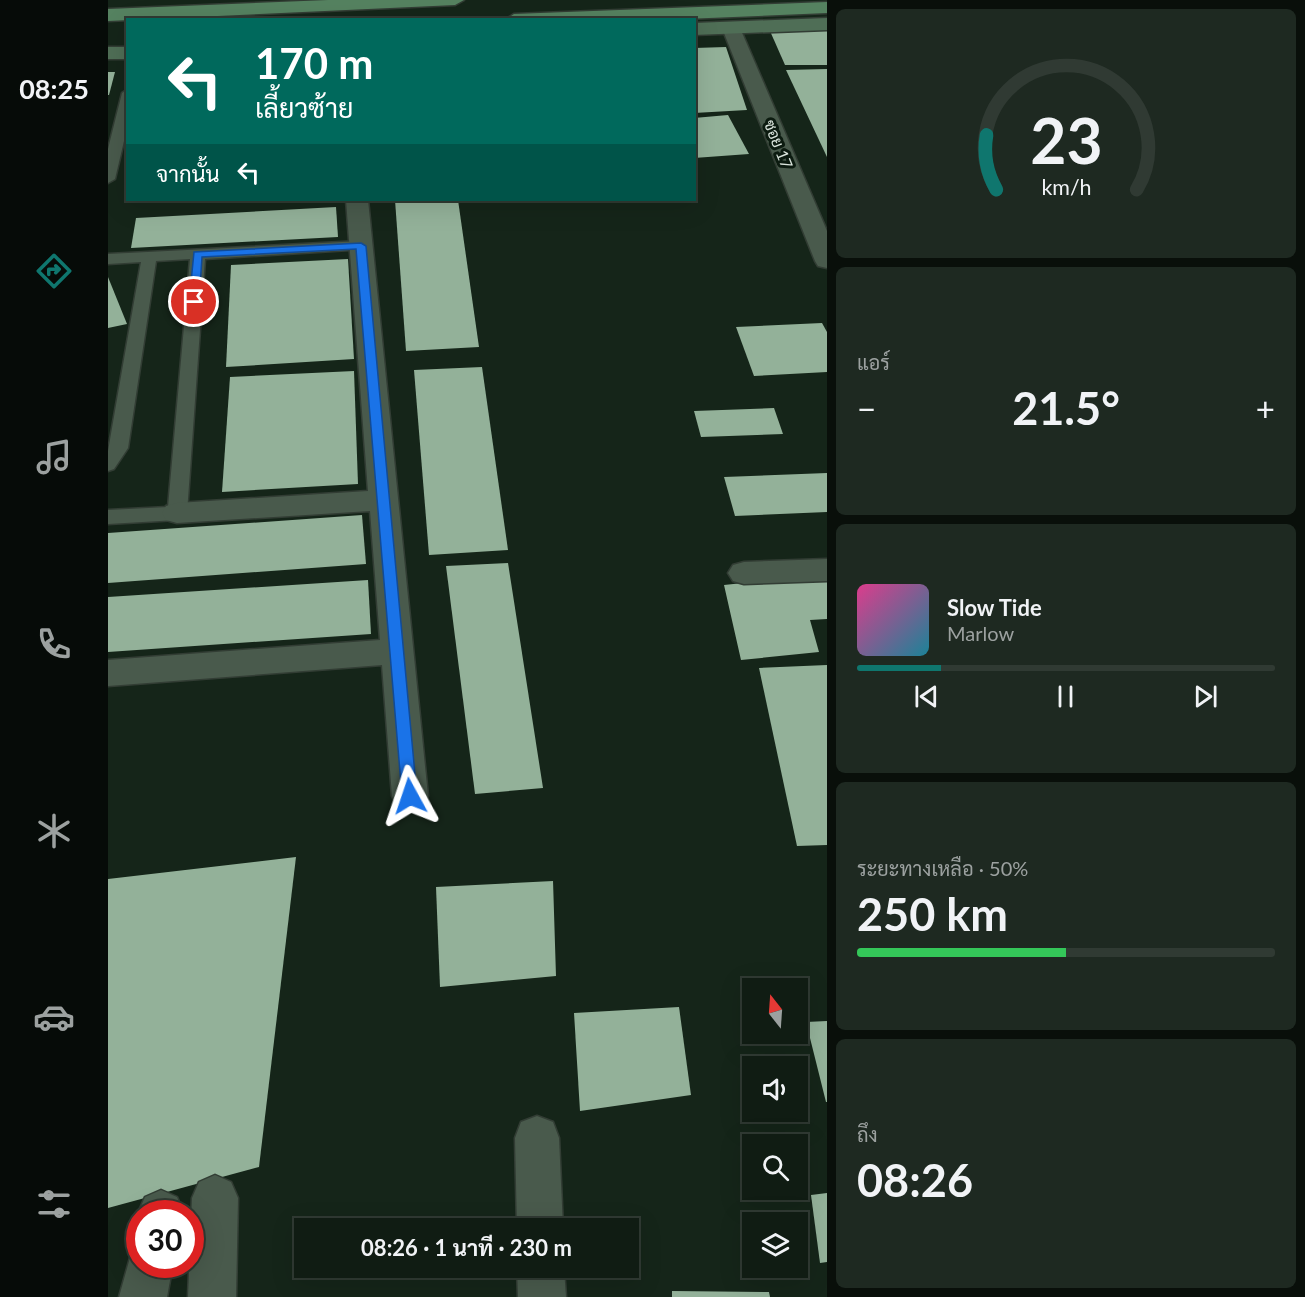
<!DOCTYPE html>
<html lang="th">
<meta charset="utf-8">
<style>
:root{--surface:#101c13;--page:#1e2921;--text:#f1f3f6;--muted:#9ca1a0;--line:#303a33;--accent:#0f766e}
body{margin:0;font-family:Lato,Sarabun,sans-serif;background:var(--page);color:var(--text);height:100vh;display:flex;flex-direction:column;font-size:22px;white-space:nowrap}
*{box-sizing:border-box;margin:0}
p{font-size:20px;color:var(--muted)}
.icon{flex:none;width:33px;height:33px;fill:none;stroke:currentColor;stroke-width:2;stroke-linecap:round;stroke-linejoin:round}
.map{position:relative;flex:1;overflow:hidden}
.details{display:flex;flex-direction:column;gap:9px;padding:9px;background:#090f0a;width:478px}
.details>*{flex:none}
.banner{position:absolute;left:18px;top:18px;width:570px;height:183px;border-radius:0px;box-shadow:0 6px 24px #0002,0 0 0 2px var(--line);background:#00695c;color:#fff;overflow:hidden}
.needle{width:39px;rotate:343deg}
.fabs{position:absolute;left:634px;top:978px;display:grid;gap:12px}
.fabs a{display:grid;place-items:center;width:66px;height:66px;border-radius:0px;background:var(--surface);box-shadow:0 6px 24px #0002,0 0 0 2px var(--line);font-size:30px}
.speed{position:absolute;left:18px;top:1200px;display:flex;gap:12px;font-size:30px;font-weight:700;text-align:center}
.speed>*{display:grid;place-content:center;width:78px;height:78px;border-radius:50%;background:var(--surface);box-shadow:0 6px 24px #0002,0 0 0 2px var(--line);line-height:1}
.speed .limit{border:9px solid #d22;background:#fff;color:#111}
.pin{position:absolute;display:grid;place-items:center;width:51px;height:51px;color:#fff;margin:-26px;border:3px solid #fff;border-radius:50%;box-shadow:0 2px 6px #0007}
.me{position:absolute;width:66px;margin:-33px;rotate:355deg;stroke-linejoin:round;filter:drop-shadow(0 0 4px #0008)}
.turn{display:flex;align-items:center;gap:21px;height:126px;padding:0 30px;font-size:27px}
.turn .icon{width:78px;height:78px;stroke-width:2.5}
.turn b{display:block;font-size:42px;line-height:51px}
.then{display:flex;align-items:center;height:57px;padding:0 30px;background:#0003;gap:12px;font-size:22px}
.big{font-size:45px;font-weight:700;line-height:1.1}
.details .widget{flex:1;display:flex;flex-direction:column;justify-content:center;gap:9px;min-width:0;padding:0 21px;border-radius:9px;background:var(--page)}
.details .dial{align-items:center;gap:0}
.dial svg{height:156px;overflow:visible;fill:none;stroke:var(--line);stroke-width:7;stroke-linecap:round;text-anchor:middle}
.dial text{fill:var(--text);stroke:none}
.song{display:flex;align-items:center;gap:18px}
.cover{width:72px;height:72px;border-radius:9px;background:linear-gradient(135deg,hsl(330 70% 55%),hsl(190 70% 35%))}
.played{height:6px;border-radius:3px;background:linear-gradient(90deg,var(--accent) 20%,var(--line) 20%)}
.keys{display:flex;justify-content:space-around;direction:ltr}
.heat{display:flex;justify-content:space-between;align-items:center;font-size:33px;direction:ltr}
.charge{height:9px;border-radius:4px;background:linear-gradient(90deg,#34c759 50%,var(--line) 0)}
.trip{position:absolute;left:186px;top:1218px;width:345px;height:60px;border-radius:0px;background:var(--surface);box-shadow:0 6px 24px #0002,0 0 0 2px var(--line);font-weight:700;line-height:60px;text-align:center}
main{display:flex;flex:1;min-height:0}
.tab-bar{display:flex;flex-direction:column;width:108px;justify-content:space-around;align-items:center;background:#060b08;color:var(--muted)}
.tab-bar .icon{width:42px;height:42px}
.tab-bar .active{color:var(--accent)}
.tab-bar b{font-size:27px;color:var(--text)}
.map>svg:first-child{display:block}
</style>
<main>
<nav class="tab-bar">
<b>08:25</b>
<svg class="icon active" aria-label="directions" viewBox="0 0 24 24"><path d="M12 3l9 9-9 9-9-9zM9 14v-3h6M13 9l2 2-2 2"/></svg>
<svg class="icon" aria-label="music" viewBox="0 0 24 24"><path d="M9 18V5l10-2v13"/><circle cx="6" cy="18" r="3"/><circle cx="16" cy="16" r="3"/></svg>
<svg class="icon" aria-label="phone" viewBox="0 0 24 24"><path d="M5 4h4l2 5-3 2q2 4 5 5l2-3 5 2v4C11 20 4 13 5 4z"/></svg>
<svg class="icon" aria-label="climate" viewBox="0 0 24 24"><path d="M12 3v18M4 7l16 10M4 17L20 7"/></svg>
<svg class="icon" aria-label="car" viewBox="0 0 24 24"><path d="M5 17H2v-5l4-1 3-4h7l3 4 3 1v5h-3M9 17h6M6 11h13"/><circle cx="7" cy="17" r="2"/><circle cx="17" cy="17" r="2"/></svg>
<svg class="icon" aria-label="filters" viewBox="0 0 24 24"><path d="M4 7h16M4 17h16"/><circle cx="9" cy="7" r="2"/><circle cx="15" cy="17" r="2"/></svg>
</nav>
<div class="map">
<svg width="719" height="1297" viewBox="0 0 719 1297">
<rect width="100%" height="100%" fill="#152519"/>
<g fill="#93b199">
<polygon points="719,30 719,65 677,65 662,31"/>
<polygon points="618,47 639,110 586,113 586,48"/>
<polygon points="719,69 719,157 678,70"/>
<polygon points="0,72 7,72 1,95 0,95"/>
<polygon points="620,115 641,154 586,158 586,118"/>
<polygon points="287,200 350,200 371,347 298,351"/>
<polygon points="228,207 230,237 23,248 28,218"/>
<polygon points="240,259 246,359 118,367 123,265"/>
<polygon points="0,277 19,324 0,328"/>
<polygon points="714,323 719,332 719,372 646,376 628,327"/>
<polygon points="374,367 400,550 321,555 306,370"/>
<polygon points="246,371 250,484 114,492 122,377"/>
<polygon points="666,408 675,434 593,437 586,411"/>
<polygon points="719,473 719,512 627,516 616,477"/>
<polygon points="254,515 258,564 0,583 0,533"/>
<polygon points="400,563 435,788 367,794 338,566"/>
<polygon points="719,574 719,619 702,620 711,652 633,660 616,585"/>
<polygon points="260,580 263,634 0,652 0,597"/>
<polygon points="719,665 719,845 689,846 651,668"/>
<polygon points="188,857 151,1167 0,1208 0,879"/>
<polygon points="445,881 448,976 332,987 328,887"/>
<polygon points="571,1007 583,1095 472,1111 466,1013"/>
<polygon points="719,1021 719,1102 718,1102 698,1022"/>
<polygon points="719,1193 719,1262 712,1263 703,1195"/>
<polygon points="564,1291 661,1292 662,1297 564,1297"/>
</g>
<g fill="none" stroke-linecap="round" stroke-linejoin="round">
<defs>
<g id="lane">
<polygon points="20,89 20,124 7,179 0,183 0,149 14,93"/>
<polygon points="253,241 258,243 261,246 258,249 97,259 79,513 76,518 69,520 0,524 0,510 60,507 82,259 48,261 20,448 6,469 0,471 0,451 33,262 0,264 0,254"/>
</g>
<g id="street">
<polygon points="623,22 632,28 719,231 719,268 710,266 707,261 614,28"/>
<polygon points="238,200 260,200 320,796 315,807 302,811 289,807 284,796 274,665 0,686 0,660 272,640 262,511 69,523 58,520 54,513 58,506 69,503 260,491"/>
<polygon points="719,559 719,581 636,584 625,581 620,573 625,565 636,562"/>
<polygon points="429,1116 445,1122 451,1138 455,1228 409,1228 407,1138 413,1122"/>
<polygon points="107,1175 123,1182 130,1198 128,1297 80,1297 84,1198 91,1182"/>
<polygon points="53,1190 69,1197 76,1214 32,1214 32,1217 30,1213 37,1197"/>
<polygon points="32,1245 32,1264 65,1264 59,1297 11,1297 25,1247"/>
<polygon points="409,1268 456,1268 458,1297 410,1297"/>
</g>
<g id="secondary">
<polygon points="719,18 719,30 586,35 586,23"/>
<rect x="0" y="47" width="20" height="12"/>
</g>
<g id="primary">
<polygon points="220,0 356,0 347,5 0,21 0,9"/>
<polygon points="719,2 719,13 552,20 397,20 406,14"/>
</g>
</defs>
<use href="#lane" stroke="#323d34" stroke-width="3"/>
<use href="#street" stroke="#323d34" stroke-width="3"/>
<use href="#secondary" stroke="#323d34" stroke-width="3"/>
<use href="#primary" stroke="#323d34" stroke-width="3"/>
<use href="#lane" fill="#495a4c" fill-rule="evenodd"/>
<use href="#street" fill="#495a4c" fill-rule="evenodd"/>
<use href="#secondary" fill="#4f6e56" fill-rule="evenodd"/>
<use href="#primary" fill="#558260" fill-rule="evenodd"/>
</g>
<polygon fill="#1a73e8" stroke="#114b97" stroke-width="1.5" points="253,243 258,246 309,796 302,802 294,796 248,249 94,257 91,302 86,305 81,302 86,252"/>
<g text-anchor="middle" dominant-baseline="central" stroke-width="6" stroke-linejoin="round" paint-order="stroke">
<g font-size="16" fill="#dae4dc" stroke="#0c1b10">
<text transform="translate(671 144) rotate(68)">ซอย 17</text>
</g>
</g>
</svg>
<div class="fabs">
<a><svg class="needle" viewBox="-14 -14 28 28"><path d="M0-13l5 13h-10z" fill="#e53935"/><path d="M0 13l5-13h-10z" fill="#9ca1a0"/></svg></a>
<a><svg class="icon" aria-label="sound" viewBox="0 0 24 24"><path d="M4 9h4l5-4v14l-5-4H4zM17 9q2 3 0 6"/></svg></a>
<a><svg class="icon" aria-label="search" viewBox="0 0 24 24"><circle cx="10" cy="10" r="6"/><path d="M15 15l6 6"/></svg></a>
<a><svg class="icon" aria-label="layers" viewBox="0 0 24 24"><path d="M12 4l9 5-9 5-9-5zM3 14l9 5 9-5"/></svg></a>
</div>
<div class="speed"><div class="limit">30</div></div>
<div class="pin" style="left:86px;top:302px;background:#d93025"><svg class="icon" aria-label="arrive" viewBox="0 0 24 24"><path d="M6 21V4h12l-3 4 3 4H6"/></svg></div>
<svg class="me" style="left:302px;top:796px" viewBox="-20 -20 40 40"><path d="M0-17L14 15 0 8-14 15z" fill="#1a73e8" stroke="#fff" stroke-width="4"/></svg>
<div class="trip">08:26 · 1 นาที · 230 m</div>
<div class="banner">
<div class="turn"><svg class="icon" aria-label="left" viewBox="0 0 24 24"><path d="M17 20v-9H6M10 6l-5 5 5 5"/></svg><div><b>170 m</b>เลี้ยวซ้าย</div></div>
<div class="then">จากนั้น<svg class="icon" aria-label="left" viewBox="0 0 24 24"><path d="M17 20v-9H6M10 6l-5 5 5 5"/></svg></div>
</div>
</div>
<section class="details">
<div class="widget dial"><svg viewBox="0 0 100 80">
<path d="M14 69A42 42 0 1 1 86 69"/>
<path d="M14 69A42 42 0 0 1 9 41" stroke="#0f766e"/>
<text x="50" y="56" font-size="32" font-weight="700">23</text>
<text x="50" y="72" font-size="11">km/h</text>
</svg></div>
<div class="widget"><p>แอร์</p>
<div class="heat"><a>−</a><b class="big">21.5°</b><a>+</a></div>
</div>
<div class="widget">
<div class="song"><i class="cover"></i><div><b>Slow Tide</b><p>Marlow</p></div></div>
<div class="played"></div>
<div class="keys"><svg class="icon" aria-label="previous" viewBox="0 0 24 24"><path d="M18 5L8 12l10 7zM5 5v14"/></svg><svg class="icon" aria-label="pause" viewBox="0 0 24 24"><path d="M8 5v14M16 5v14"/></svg><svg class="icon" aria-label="next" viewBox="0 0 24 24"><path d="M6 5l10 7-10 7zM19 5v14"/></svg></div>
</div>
<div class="widget"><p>ระยะทางเหลือ · 50%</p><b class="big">250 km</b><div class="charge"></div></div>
<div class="widget"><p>ถึง</p><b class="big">08:26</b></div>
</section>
</main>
